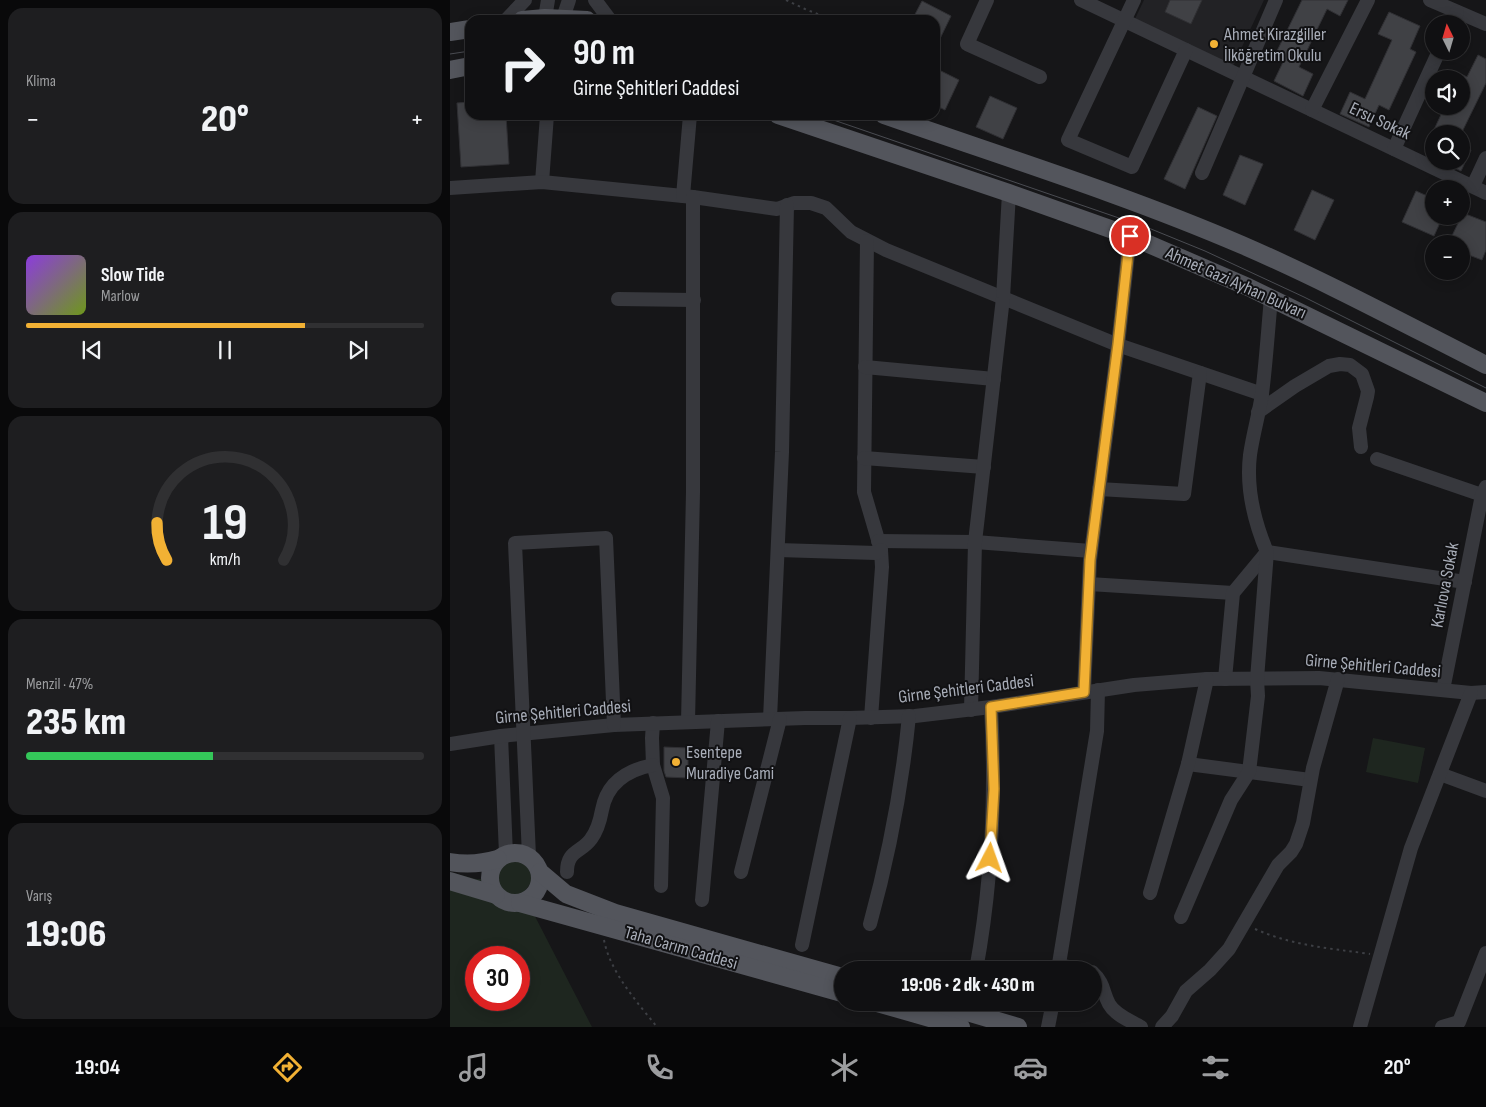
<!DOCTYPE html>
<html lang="tr">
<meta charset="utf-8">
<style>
:root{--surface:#101012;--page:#1e1e20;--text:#f1f3f6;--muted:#9c9d9f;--line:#303032;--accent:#f2b134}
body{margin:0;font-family:"Sofia Sans Condensed",sans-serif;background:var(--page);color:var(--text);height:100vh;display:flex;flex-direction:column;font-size:19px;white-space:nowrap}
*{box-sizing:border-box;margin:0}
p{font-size:16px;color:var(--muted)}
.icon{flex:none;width:28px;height:28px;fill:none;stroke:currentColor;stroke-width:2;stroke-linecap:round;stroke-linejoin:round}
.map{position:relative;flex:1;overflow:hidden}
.drawer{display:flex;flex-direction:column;gap:8px;padding:8px;background:#09090a;width:450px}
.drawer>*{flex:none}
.banner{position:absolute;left:15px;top:15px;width:475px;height:105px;border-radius:15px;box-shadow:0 2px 12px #0003,0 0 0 1px var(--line);background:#101012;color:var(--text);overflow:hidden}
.needle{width:32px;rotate:355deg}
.fabs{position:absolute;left:975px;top:15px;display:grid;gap:10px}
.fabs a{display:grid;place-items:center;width:45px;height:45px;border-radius:50%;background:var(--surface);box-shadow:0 2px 12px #0003,0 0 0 1px var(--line);font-size:25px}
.speed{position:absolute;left:15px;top:946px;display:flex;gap:10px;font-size:25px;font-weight:700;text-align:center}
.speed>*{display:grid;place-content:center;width:65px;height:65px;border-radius:50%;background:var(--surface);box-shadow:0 2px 12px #0003,0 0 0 1px var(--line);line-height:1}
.speed .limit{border:8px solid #d22;background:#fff;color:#111}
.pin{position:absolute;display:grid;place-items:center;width:42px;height:42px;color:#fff;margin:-21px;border:2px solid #fff;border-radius:50%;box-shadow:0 1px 5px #0007}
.me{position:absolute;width:55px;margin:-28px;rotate:4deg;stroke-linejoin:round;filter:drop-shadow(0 0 4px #0008)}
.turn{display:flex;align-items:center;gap:18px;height:105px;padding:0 25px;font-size:22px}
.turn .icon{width:65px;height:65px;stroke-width:2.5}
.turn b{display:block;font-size:35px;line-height:42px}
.big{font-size:38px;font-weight:800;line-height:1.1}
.drawer .widget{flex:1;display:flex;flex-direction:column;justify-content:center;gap:8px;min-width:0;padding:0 18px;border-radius:15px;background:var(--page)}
.drawer .dial{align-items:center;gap:0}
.dial svg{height:130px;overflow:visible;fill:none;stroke:var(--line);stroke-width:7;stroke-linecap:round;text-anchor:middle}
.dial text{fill:var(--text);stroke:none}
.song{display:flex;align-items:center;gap:15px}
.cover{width:60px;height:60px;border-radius:8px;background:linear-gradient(135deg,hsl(270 70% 55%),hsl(80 70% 35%))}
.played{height:5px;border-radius:2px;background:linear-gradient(90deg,var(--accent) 70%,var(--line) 70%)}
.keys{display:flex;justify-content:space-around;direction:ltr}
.heat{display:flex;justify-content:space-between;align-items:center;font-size:28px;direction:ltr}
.charge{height:8px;border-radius:4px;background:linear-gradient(90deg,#34c759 47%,var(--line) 0)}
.trip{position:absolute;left:384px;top:961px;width:268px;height:50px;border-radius:25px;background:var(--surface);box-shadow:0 2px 12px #0003,0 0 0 1px var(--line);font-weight:800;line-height:50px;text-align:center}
.dock{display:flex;height:80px;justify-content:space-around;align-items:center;background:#060607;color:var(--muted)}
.dock .icon{width:35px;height:35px}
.dock .selected{color:var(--accent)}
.dock b{font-size:22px;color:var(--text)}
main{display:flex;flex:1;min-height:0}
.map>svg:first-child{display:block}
</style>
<main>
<section class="drawer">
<div class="widget"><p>Klima</p>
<div class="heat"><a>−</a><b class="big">20°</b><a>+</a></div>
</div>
<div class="widget">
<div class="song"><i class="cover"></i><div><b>Slow Tide</b><p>Marlow</p></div></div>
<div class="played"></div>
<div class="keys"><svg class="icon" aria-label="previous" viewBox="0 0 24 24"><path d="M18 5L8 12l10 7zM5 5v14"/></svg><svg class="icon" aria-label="pause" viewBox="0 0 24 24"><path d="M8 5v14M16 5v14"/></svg><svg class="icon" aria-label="next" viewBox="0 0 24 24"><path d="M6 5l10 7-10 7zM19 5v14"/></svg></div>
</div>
<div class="widget dial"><svg viewBox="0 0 100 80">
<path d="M14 69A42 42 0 1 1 86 69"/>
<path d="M14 69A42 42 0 0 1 8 46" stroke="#f2b134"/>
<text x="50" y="56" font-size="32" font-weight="700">19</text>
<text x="50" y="72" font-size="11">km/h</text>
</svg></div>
<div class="widget"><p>Menzil · 47%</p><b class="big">235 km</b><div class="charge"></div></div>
<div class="widget"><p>Varış</p><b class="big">19:06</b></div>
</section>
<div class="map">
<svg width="1036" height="1027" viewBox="0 0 1036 1027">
<rect width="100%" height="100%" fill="#161618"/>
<polygon fill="#222225" points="694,0 814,0 783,66 684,21"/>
<g fill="#1e261f" fill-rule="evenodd">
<polygon points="923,738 975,748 968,783 916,772"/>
<path d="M66 861C77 863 83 871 81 883L73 893 142 1027H0V872L26 879H48C49 868 54 862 66 861ZM26 958H69V1000H26Z"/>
</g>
<g fill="#404145" stroke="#303034">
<polygon points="720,0 752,0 741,24 715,12"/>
<polygon points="852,0 898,0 890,16 877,9 849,67 863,74 853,96 824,81 834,60 825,55"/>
<polygon points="472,1 501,16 485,49 485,20 462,20"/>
<polygon points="939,12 970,26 960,49 966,52 939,110 929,105 919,127 890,114 900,92 915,99 942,40 928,34"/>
<polygon points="1028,55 1036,59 1036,83 1011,134 982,134 995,106 1011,106 1011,74 1017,77"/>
<polygon points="485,68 509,80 495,110 485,105"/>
<polygon points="540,96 567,108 553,139 526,127"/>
<polygon points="20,102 20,115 56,115 59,164 11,167 7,103"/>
<polygon points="748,107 767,116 735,189 714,179"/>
<polygon points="1011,146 1021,150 1011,171 990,161 1011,161"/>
<polygon points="790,155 813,164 795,205 773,195"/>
<polygon points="862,190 884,200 865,240 844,230"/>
<polygon points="966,191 984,199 984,216 993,216 984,236 952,222"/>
<polygon points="1013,213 1036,222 1036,250 1032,260 1011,252 1011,244 998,244"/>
<polygon points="214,747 238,748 238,778 216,777 214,771"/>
</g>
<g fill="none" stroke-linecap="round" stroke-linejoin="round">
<g stroke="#3d3f44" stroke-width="2" stroke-dasharray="2.5 4" stroke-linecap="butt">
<polyline points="336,0 355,9 383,20"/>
<path d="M805 929C844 946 878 948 920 954"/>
<path d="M154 940C160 972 187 1002 207 1027"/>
</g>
<g stroke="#37383d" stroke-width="14">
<polyline points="145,0 160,20"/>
<polyline points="537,0 517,44 590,77"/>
<polyline points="631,0 1036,193"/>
<polyline points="684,0 618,140 682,167 736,50"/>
<polyline points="980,0 1036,24"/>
<polyline points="95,18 98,0"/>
<polyline points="113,18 119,0"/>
<polyline points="56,20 75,0"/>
<polyline points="1002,24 1007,12"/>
<polyline points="862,110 918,0"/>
<polyline points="944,149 989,51"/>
<polyline points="752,173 826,0"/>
<polyline points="92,182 97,115"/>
<polyline points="1023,186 1036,158"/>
<polyline points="0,188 92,182 243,197 327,209 344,203 361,203 376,208 401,232 436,250 668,345 812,394"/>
<polyline points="233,196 240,115"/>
<polyline points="417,241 414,492 431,550 432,567 421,718"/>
<polyline points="168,299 244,300"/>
<polyline points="415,367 544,379"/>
<polyline points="808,412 845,386 879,366 890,364 900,365 912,374 918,391 917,397 909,428 911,447"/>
<polyline points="414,458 534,467"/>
<polyline points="927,459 1032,495"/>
<polyline points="649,489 734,494 750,373"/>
<polyline points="428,541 525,542 641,551"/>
<polyline points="328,550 426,553 431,550"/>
<polyline points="639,584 783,593"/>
<polyline points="775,679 783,593 817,552 1015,582"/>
<polyline points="993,690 1032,495 1036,487"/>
<polyline points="634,692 640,560 668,345 680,236"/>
<polyline points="521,710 525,542 553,298 559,193"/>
<polyline points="320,719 332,452 337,205"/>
<polyline points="238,722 243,492 243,197"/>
<polyline points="203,723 202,738 203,765 213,798 211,886"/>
<polyline points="51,736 56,854"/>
<polyline points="0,744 51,736 164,725 355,718 400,718 465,716 541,707 684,685 757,679 869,678 1021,693 1036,692"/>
<polyline points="738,764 860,780"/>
<polyline points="990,774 1036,791"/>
<polyline points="79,856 65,543 156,538 164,725"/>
<path d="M117 872C117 850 131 853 141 839 147 831 150 821 152 810 157 783 177 770 203 765"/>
<polyline points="291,872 330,719"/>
<polyline points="700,893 738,764 757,679"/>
<polyline points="252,900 268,721"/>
<path d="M731 917 781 800 799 772 808 696 807 679 817 552C804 521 796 488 800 455 803 434 809 414 812 394 816 362 818 330 821 298"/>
<path d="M420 924C439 855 452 787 459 716"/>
<polyline points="352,945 400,718"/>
<polyline points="609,965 634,970"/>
<path d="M526 970C542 883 546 796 541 707"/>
<polyline points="608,970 647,731 648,690"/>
<path d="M642 972C655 984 652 991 659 1004 665 1015 681 1021 691 1027"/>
<polyline points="598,1027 603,1002"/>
<polyline points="712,1027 722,1016 736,991 760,970 779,949 828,865 841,852 846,844 853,823 863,768 888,679"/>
<polyline points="910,1027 961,848 1021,693"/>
<polyline points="992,1027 1009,1022 1036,953"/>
</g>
<g stroke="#53555c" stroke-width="18">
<polyline points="72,20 95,18 137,20"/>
<polyline points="0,32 20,29"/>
<polyline points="0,70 20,66"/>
<polyline points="328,115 559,193 680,236 798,287 1036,403"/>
<path d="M434 115C554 157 676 195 792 245 875 281 955 324 1036 365"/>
<circle cx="65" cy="878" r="25"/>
<path d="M0 862C17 865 31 864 48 859"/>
<polyline points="90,872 116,894 165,913 392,977"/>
<polyline points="0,881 46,895"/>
<polyline points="70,903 392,993"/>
<polyline points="424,1002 511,1027"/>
<polyline points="483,1002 568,1027"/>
</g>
<g stroke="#4a4c52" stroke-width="1">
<polyline points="0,54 20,51"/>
<polyline points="369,115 701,229 755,251 854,297 1036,388"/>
</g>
</g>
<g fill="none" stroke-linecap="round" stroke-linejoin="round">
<defs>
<polyline id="route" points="540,858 544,789 541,707 634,692 640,560 668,344 680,236"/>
</defs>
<use href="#route" stroke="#9d7322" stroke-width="12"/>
<use href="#route" stroke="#f2b134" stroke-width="9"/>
</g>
<g fill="#f2b134" stroke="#111113" stroke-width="2">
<circle cx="764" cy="44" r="5"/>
<circle cx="226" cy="762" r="5"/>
</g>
<g text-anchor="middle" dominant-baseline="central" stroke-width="4" stroke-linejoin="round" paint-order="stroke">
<g font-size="18" fill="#a8adb8" stroke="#111113" text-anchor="start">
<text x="774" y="34">Ahmet Kirazgiller<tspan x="774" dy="21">İlköğretim Okulu</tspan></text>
<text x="236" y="752">Esentepe<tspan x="236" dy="21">Muradiye Cami</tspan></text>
</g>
<g font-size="18" fill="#a8adb8" stroke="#111113">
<text transform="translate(930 121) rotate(25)">Ersu Sokak</text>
<text transform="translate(786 283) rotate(24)">Ahmet Gazi Ayhan Bulvarı</text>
<text transform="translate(995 585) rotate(-79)">Karlıova Sokak</text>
<text transform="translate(923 666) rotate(5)">Girne Şehitleri Caddesi</text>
<text transform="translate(516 689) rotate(-7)">Girne Şehitleri Caddesi</text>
<text transform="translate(113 712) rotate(-5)">Girne Şehitleri Caddesi</text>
<text transform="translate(231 948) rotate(16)">Taha Carım Caddesi</text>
</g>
</g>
</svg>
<div class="fabs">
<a><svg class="needle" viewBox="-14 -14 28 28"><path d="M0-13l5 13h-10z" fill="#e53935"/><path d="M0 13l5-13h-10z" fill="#9c9d9f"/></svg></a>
<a><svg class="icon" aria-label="sound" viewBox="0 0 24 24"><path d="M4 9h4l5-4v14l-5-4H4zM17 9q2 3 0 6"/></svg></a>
<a><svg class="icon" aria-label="search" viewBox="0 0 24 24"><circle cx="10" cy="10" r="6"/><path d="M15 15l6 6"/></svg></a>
<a>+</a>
<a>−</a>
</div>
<div class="speed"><div class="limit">30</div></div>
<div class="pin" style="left:680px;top:236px;background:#d93025"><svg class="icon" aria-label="arrive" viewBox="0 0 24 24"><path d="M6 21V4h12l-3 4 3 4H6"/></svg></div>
<svg class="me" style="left:540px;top:858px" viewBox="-20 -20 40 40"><path d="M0-17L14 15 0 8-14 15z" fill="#f2b134" stroke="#fff" stroke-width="4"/></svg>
<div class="trip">19:06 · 2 dk · 430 m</div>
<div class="banner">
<div class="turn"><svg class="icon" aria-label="right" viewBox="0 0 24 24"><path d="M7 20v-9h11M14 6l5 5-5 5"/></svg><div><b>90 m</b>Girne Şehitleri Caddesi</div></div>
</div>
</div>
</main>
<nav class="dock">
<b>19:04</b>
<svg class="icon selected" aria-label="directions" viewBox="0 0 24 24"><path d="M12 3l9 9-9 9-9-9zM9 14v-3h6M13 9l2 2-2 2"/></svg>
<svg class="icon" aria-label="music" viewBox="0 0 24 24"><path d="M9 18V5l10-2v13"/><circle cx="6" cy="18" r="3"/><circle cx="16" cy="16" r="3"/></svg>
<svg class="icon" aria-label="phone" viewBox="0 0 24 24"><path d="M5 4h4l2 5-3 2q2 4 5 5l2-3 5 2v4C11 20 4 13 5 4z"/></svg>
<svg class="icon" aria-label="climate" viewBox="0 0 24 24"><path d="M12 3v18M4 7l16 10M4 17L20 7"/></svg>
<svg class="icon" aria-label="car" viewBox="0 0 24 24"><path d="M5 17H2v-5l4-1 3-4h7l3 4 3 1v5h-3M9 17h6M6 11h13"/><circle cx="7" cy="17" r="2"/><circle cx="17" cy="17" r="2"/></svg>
<svg class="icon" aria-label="filters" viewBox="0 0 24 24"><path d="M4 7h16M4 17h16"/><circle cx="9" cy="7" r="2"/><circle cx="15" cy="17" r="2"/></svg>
<b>20°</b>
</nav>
